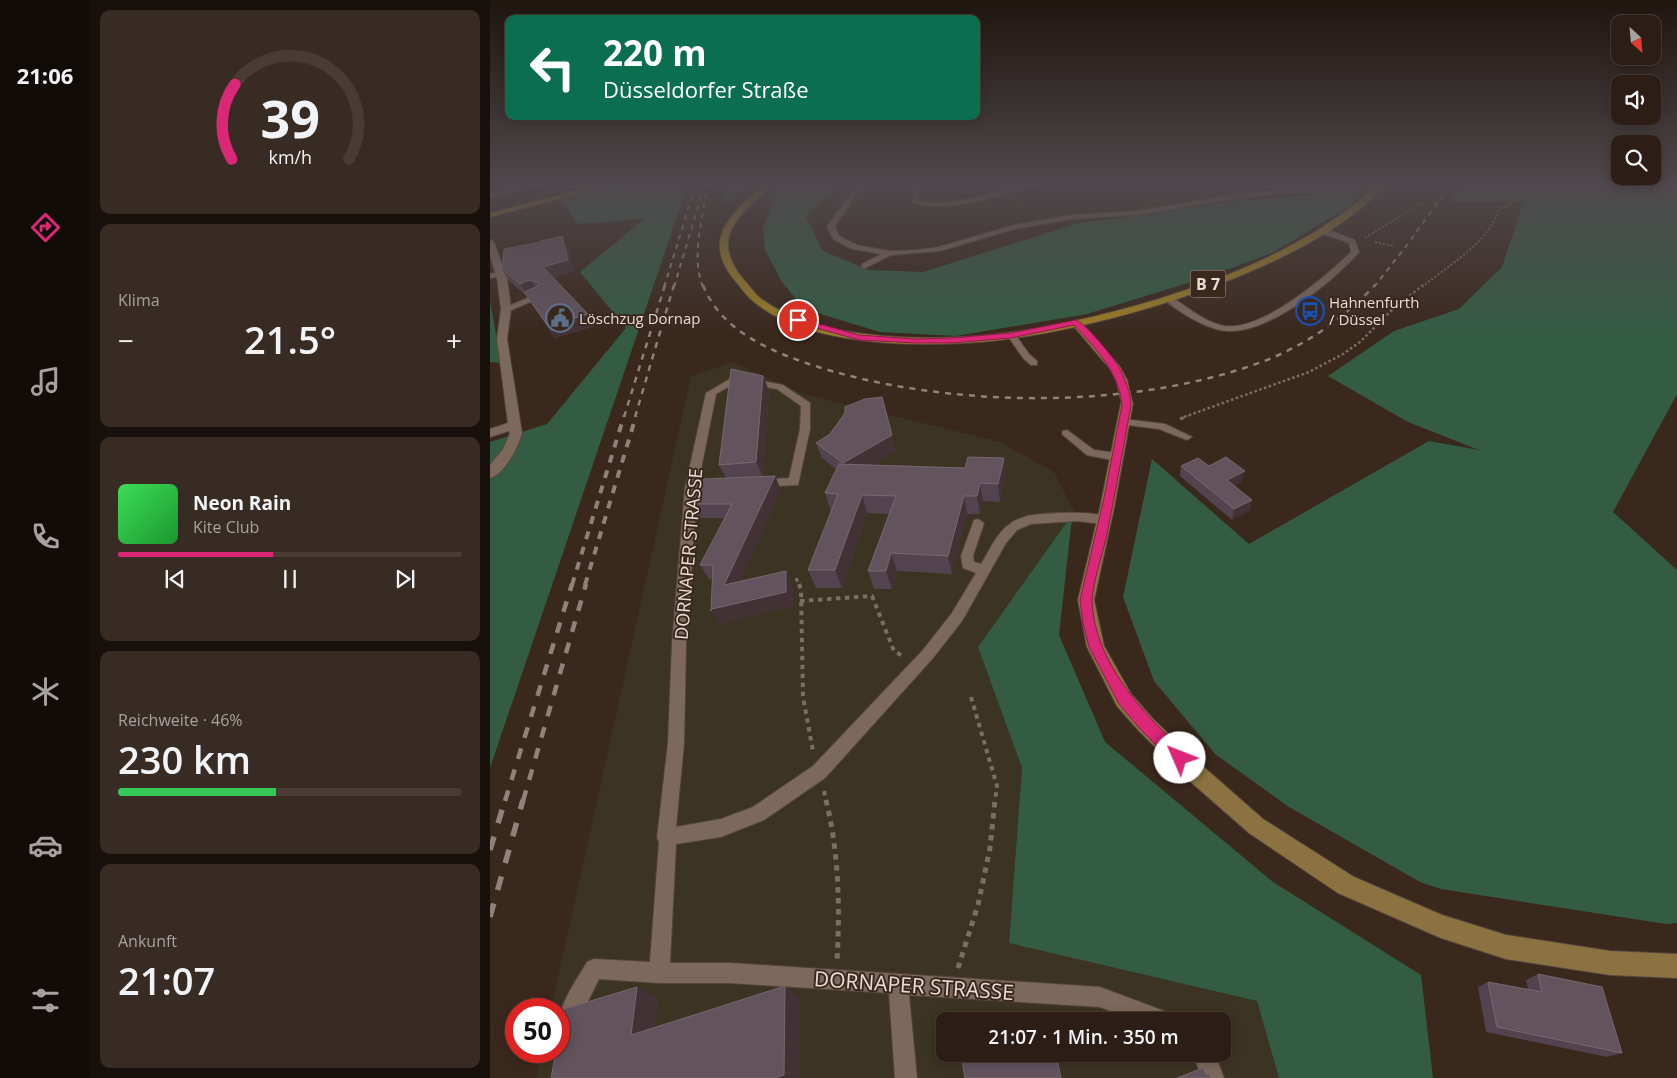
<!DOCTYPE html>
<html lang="de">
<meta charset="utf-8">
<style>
:root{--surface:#2c1e16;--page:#382b23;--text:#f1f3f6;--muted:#a6a2a1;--line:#483c35;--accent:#db2777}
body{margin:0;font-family:"Open Sans",sans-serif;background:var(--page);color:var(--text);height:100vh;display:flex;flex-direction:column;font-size:19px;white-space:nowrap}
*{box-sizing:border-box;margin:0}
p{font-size:16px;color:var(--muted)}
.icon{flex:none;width:28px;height:28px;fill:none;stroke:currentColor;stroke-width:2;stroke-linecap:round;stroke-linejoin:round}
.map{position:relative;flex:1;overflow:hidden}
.details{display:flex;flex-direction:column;gap:10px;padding:10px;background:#18100c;width:400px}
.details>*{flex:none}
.hud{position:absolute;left:15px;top:15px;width:475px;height:105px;border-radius:10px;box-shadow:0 2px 12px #0003,0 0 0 1px var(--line);background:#0b6e4f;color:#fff;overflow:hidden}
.needle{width:32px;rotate:154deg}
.tools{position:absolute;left:1121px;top:15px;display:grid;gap:10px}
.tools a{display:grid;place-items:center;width:50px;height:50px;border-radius:10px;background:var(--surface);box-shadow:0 2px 12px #0003,0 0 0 1px var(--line);font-size:25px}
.speed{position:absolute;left:15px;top:998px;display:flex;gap:10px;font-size:25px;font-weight:700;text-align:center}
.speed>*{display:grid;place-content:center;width:65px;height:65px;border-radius:50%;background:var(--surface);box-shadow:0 2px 12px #0003,0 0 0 1px var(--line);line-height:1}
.speed .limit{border:8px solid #d22;background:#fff;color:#111}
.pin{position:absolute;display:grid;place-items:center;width:42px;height:42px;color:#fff;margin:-21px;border:2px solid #fff;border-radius:50%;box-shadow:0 1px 5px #0007}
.me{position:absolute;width:55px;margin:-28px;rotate:314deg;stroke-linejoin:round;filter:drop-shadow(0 0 4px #0008)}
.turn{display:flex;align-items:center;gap:18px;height:105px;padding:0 15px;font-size:22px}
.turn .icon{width:65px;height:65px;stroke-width:2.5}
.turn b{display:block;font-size:35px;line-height:42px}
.big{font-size:38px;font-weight:600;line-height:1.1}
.details .widget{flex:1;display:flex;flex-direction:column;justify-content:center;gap:8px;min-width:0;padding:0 18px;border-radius:10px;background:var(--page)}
.details .dial{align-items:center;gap:0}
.dial svg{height:130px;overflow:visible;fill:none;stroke:var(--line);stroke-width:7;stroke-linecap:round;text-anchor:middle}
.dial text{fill:var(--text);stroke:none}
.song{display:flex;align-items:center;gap:15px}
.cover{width:60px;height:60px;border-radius:8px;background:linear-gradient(135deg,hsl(130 70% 55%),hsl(130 70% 35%))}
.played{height:5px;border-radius:2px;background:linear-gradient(90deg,var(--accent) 45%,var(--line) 45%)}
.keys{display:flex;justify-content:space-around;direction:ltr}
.heat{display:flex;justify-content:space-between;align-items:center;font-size:28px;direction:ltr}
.charge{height:8px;border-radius:4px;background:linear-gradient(90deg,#34c759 46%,var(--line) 0)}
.trip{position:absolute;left:446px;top:1012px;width:295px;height:50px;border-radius:10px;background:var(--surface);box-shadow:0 2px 12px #0003,0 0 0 1px var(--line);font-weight:600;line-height:50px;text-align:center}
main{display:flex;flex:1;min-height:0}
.tab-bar{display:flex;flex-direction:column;width:90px;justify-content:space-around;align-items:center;background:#120c09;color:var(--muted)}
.tab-bar .icon{width:35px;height:35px}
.tab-bar .current{color:var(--accent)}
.tab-bar b{font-size:22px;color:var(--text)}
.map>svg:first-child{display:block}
</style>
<main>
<nav class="tab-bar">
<b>21:06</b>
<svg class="icon current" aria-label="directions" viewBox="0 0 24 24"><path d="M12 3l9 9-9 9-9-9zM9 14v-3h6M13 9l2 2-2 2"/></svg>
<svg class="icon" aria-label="music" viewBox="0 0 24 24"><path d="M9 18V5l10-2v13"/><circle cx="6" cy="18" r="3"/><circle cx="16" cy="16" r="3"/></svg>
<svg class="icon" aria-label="phone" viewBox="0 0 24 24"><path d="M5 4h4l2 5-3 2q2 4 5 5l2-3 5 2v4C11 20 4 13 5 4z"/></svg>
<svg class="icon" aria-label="climate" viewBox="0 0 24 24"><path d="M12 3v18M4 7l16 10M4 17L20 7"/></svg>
<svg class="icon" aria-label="car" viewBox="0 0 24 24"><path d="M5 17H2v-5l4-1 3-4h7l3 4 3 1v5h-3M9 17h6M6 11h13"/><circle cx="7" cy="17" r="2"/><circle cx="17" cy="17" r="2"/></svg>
<svg class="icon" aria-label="filters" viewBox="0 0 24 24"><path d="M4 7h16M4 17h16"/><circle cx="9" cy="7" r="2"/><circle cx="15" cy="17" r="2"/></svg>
</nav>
<section class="details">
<div class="widget dial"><svg viewBox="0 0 100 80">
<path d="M14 69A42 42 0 1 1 86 69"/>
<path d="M14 69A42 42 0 0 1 16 23" stroke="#db2777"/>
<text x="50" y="56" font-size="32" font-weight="700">39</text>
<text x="50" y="72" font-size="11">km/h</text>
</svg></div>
<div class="widget"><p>Klima</p>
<div class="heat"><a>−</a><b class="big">21.5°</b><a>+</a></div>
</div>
<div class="widget">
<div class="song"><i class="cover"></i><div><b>Neon Rain</b><p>Kite Club</p></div></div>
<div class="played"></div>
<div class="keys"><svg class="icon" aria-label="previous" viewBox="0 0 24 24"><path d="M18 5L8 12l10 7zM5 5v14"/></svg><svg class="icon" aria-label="pause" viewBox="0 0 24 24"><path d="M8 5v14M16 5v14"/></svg><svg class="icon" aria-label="next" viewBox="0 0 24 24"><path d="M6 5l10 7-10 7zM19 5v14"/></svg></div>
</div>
<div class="widget"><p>Reichweite · 46%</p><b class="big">230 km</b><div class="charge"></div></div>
<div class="widget"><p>Ankunft</p><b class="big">21:07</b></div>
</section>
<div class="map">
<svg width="1187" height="1078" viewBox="0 0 1187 1078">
<rect width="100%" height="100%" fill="#3a281d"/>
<path fill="#3b3423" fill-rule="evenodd" d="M243 362 310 393 510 442 564 472 584 512 488 647 532 768 519 943 767 1001 789 1078H46L51 1051H69V1009H61L201 376ZM455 1021H732V1054H455Z"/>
<g fill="#345c45">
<polygon points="118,184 198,184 0,768 0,442 57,424 136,328 90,272 154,219 88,224 71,201"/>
<polygon points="232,184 262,184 236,204"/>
<polygon points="289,184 350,184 316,217 333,251 379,270 433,272 592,222 641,217 734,202 869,190 778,186 781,184 880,184 860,206 782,253 711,279 597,314 466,336 390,332 314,309 292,282 275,250 273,228"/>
<polygon points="972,184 1187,184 1187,394 1123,512 1187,570 1187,923 1176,924 951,889 930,882 799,807 725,754 664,681 633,597 662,459 759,544 939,441 989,450 918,422 838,376 904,331 969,309 1012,267 1034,201 959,201"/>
<polygon points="0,300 11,363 0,362"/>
<polygon points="584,512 581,526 569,635 615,742 783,882 931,975 943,1078 789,1078 767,1001 519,943 532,768 488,647"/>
</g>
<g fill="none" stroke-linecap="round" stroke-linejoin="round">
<defs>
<g id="service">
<polygon points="40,184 52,184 0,198 0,194"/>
<polygon points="368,184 374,184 345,226 349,236 367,245 399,251 428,250 449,247 524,225 582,215 648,211 741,195 795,189 855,188 858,190 855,192 795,193 741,199 648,215 582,219 525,229 450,251 401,255 375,268 372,268 372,264 392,254 362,249 343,239 337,226"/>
<path d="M423 184H429L428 201C469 210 508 184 548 184 538 189 525 191 515 194 485 202 453 211 423 203Z"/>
<path d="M830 229H836L865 240 869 252C843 282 778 334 737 331 718 330 686 311 673 298L680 296C696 306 712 320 730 325 768 336 836 276 861 252L859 243 830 233Z"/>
<polygon points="10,272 14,274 13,276 0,278 0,274"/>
<polygon points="47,294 54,296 19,311 12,309"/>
<polygon points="521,332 524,333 539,354 547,361 547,365 541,365 533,358 517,335"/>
<path d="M245 376 293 385 320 403V429L308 485 266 487 264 484 266 481 270 480 299 478 310 429 311 406 287 389 247 382 226 394 208 484 226 482 232 486 226 490 207 491 196 644 194 743 186 827 231 819 263 807 323 766 433 650 462 613 486 573 473 568 471 556 484 520 488 519 494 523 483 556 484 562 491 564C499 552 507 532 520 524 524 520 532 518 537 516 551 513 613 509 620 520L614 524 586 521 541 524 527 530 516 543 472 621 443 658 335 778 274 820 231 837 186 844 180 963H240L610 987 682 1014 685 1021H648L610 1007 419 995 427 1078H405L399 993 240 983H169L109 979 90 1017 85 1029 78 1032 71 1029C63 1012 88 978 97 962L104 959 160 962 169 842 167 838 178 743 182 644 195 488 216 393Z"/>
<polygon points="634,419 675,424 702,437 697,440 669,429 630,424 629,422"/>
<polygon points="577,430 604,450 627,453 633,457 627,461 597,455 573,435 572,433 573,431"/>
<polygon points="703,1054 725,1054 734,1078 712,1078"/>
</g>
<path id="minor" d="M0 239 4 242 17 278 21 309 17 339 32 433C29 446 14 475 0 478V465L13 449 20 433 19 431 0 437V429L18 423 7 339 11 309 7 278 0 256Z"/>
<g id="secondary">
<polygon points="586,320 590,321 630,367 638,382 636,384 628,384 621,370 581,323"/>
<polygon points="637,399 643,403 624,508 604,600 614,646 641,694 663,719 708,762 773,819 864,877 952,915 1016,935 1120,951 1187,954 1187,978 1120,975 1016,959 951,938 848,893 759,833 694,776 649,731 627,706 597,647 588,600 610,508 631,403"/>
</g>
<g id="primary">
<polygon points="112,184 126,184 0,217 0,213"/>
<path d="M274 184H283C268 200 246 214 239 236 235 253 244 268 254 280 259 285 264 293 270 298 331 344 452 342 524 332 636 315 807 266 887 184H896C821 271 603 333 490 342 425 347 315 346 263 301 257 296 252 289 247 283 209 240 241 214 274 184Z"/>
</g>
</defs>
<use href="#service" stroke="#55463d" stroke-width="2"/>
<use href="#minor" stroke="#55463d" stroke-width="2"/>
<use href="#secondary" stroke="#55463d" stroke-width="2"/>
<use href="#primary" stroke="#55463d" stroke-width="2"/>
<g stroke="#7d6d63" stroke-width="2" stroke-dasharray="2 2" stroke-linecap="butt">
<polyline points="875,238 931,203 936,204"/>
<polyline points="885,242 904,246"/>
<path d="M932 287C955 268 1002 240 1008 210L1033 197 1045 184"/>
</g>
<polyline stroke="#7d6d63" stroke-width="2.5" stroke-dasharray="2.5 2.5" stroke-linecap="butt" points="694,417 819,372 853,354 870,342 901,311 933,285"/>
<g stroke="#7d6d63" stroke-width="3" stroke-dasharray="4 4" stroke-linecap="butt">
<polyline points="690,419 698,416"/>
<polyline points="306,578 309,585"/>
</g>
<g stroke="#7d6d63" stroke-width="4" stroke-dasharray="4.5 4.5" stroke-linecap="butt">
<polyline points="309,584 311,590 313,697 323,751"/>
<polyline points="310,601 382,596 404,651 413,656"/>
<polyline points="481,697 507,786 505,801"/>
<polyline points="334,791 336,801"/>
</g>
<g stroke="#7d6d63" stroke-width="5" stroke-dasharray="5.5 5.5" stroke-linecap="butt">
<path d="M336 800C349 853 350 907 347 961"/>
<polyline points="468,968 488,905 500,848 505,800"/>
</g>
<use href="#service" fill="#7d685c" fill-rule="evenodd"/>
<use href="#minor" fill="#7d685c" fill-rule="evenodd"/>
<use href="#secondary" fill="#8c7241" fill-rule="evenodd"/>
<use href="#primary" fill="#9a7c26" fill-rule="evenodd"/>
<g stroke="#918279" stroke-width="2" stroke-dasharray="5 5" stroke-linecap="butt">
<polyline points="174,287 206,184"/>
<polyline points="184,287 212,193"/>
<path d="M213 287C200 255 214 217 217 184"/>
<polyline points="884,287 917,245 961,184"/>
</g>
<g stroke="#918279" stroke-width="2.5" stroke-dasharray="6 6" stroke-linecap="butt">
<path d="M213 285C230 330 280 351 322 365 457 409 644 411 777 360 819 343 854 318 885 285"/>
<polyline points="134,417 175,285"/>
<polyline points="145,417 184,285"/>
</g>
<g stroke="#918279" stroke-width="4" stroke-dasharray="8 8" stroke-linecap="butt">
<polyline points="82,585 134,416"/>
<polyline points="95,585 146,416"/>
</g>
<g stroke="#918279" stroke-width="4.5" stroke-dasharray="11 11" stroke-linecap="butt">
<polyline points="15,801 82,584"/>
<polyline points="33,801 96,584"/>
</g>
<g stroke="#918279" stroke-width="5.5" stroke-dasharray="14 14" stroke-linecap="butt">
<polyline points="0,850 15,800"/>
<polyline points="0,917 33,800"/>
</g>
<defs>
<polyline id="secondary-bridge" points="632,382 637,403"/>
</defs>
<use href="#secondary-bridge" stroke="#55463d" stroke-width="12" stroke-linecap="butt"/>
<use href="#secondary-bridge" stroke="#8c7241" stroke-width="11"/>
</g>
<g fill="#52434f">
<polygon points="51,242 78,247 84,271 64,278 105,326 65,338 37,296 19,281 12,269"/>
<polygon points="273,376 279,391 273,476 285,476 291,490 250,581 296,571 302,585 303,606 231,623 230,625 221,611 223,579 219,579 210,565 235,518 208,518 200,504 236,478 229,465"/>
<polygon points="392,397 405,451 381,465 475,468 514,458 515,476 510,502 493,501 490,514 477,514 462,574 407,571 402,589 384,589 378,571 399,514 377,513 352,588 326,588 318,570 341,511 335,493 346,469 332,458 326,443 340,434"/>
<polygon points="691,466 719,466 752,482 744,486 760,510 742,520 690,476"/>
<polygon points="1048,974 1132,1053 1117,1057 996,1032 988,987 998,982 1038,989 1036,980"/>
</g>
<g fill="#423135">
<polygon points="72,236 78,247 84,271 60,279 53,267"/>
<polygon points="40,280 48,292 37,296 30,284"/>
<polygon points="98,314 105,326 65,338 58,326"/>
<polygon points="273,376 279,391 273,478 266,462"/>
<polygon points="402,435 405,451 358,478 353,463"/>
<polygon points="514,458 515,476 510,502 508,484"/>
<polygon points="755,471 752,482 735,491 737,480"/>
<polygon points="285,476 291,490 242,599 234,585"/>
<polygon points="490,483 493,501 490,514 487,496"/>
<polygon points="372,495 377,513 352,588 345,570"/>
<polygon points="474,496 477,514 462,574 458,556"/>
<polygon points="762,500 760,510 742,520 744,509"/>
<polygon points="401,553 407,571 402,589 396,571"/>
<polygon points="296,571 302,585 303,606 231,623 230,625 221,611 222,609"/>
<polygon points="295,986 309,997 310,1078 284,1078"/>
<polygon points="147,987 169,998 164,1044 141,1035"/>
</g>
<g fill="#62535d" stroke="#776870">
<polygon points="72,236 78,260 53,267 98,314 58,326 34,292 48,286 49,283 40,280 30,284 12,269 14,249 51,242 51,241"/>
<polygon points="241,369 273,376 266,462 229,465"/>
<polygon points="392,397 402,435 353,463 326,443 340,434 355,413 355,407 375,399"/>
<polygon points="478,457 514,458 508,484 490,483 487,496 474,496 458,556 401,553 396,571 378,571 406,496 372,495 345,570 318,570 348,494 335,493 349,464 475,468"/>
<polygon points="736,457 755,471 737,480 762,500 744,509 691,466 708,458 719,466"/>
<polygon points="285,476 234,585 296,571 296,592 222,609 221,611 223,565 210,565 242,504 200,504 214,479"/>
<polygon points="1048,974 1112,987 1132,1053 1007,1027 998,982 1052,992"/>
<polygon points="295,986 294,1075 284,1078 61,1078 66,1051 69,1051 69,1037 74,1009 147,987 141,1035"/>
<polygon points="558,1018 558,1021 548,1021"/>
<polygon points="471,1054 566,1054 571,1078 475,1078"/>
<polygon points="713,1068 716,1074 720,1075 721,1078 687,1078"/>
</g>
<linearGradient id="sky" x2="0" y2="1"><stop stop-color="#201610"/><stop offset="0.55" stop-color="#4f484c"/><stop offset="1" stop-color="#4f484c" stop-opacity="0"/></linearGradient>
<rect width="1187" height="335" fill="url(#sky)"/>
<path fill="#db2777" stroke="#8e194d" d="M308 318 369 335 425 339 462 338 521 333 586 320C597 325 625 359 631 371 636 382 640 392 641 405 633 450 625 494 616 539 612 555 602 586 602 602 605 663 653 713 695 753L697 758 695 763 690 765 684 763 651 730 629 704 599 647 593 623 590 600 614 498 632 405C629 372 606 349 584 325L521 338 462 343H425L369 340 305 322 304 320Z"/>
<defs>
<symbol id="bus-ring" viewBox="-11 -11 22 22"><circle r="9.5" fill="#3a281d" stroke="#1a4fb4" stroke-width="1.5"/><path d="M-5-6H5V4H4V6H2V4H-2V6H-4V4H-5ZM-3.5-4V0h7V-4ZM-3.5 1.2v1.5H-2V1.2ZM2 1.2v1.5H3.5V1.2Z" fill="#1a4fb4"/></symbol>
<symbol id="civic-ring" viewBox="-11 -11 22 22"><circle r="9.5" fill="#3a281d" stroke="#5c6f8a" stroke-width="1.5"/><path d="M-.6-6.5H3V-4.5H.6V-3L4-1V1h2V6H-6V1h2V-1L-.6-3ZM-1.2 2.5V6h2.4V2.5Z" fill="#5c6f8a"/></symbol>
</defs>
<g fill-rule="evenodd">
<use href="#bus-ring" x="804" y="295" width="32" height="32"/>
<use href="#civic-ring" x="54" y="302" width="32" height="32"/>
</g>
<g text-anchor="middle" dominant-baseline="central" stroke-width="4" stroke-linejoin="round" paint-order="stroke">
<g font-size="15" fill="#e8dcd5" stroke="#3a281d" text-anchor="start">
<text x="839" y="302">Hahnenfurth<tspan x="839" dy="17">/ Düssel</tspan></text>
<text x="89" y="318">Löschzug Dornap</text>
</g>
<rect fill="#3a281d" stroke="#b4a69e" stroke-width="1" x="700.5" y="270.5" width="35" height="27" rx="4"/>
<g font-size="16" font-weight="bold" fill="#e8dcd5">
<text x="718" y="284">B 7</text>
</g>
<g font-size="18" fill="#e8dcd5" stroke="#3a281d">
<text transform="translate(198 554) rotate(-85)">DORNAPER STRASSE</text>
</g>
<g font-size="21" fill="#e8dcd5" stroke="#3a281d">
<text transform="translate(424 985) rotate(4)">DORNAPER STRASSE</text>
</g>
</g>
</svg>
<div class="tools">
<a><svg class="needle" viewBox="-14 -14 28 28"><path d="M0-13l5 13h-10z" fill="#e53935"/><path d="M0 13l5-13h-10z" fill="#a6a2a1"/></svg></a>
<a><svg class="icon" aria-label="sound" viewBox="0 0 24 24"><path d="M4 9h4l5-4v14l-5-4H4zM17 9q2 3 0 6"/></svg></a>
<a><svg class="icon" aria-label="search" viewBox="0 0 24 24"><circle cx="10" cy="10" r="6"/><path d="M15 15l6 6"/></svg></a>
</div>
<div class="speed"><div class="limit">50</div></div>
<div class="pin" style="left:308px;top:320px;background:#d93025"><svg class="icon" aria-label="arrive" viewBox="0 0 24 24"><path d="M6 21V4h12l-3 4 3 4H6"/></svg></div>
<svg class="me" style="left:690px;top:758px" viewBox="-20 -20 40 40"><circle r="19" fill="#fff"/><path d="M0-13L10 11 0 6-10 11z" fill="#db2777"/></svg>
<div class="trip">21:07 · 1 Min. · 350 m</div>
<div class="hud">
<div class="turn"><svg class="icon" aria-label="left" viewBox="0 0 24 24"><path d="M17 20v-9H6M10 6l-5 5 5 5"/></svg><div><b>220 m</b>Düsseldorfer Straße</div></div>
</div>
</div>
</main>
